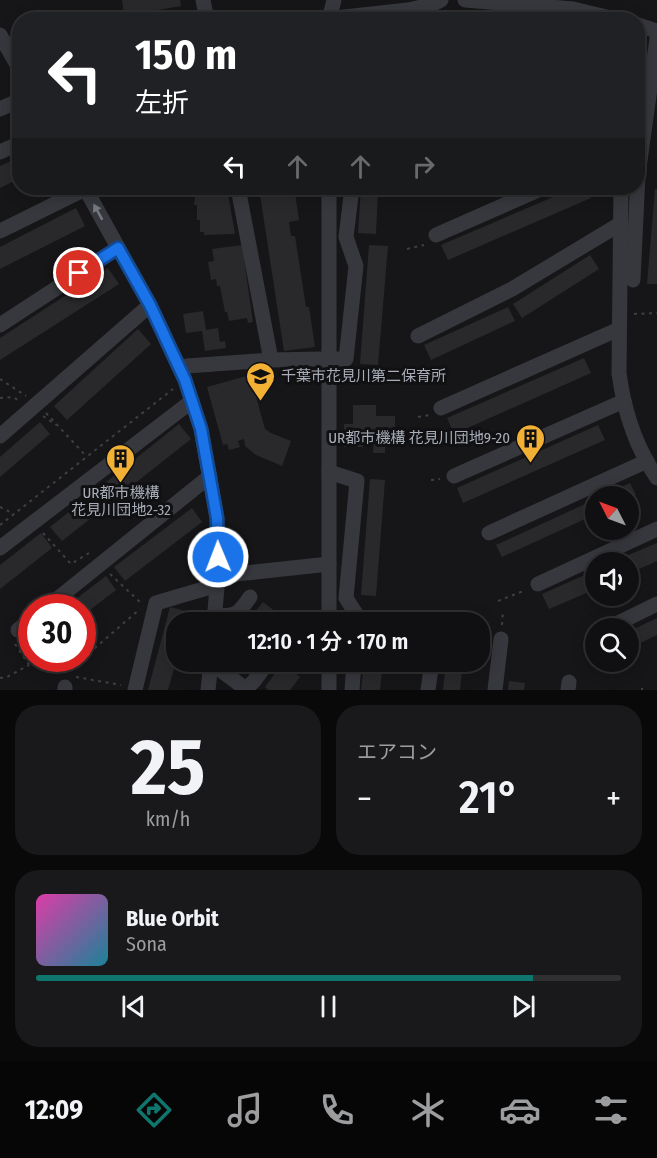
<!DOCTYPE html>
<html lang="ja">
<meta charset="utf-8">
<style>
:root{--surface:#101012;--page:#19191b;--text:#f1f3f6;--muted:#9c9d9f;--line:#303032;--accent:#0f766e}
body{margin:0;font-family:"Fira Sans Condensed","Noto Sans JP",sans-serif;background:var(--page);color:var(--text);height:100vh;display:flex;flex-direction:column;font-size:22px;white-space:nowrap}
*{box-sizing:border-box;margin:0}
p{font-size:20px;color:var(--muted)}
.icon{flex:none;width:33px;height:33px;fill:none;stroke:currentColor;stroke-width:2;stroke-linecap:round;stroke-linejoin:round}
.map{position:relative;height:690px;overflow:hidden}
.details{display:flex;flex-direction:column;gap:15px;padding:15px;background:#09090a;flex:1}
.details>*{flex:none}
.guide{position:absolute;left:12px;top:12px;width:633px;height:183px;border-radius:24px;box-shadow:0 3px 15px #0003,0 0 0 2px var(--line);background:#202124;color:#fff;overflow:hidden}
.needle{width:39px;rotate:312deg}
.controls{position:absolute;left:585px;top:486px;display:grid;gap:12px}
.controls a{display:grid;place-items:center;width:54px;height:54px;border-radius:50%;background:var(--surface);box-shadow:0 3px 15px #0003,0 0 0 2px var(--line);font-size:30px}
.speed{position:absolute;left:18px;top:594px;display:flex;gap:12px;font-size:30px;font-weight:700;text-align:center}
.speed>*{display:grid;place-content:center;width:78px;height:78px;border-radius:50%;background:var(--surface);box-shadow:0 3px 15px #0003,0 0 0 2px var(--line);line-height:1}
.speed .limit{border:9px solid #d22;background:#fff;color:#111}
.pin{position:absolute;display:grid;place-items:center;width:51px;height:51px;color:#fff;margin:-26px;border:3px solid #fff;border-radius:50%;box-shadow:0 2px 6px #0007}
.me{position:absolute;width:66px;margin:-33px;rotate:359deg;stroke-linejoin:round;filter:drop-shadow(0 0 4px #0008)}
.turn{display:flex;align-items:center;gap:21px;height:126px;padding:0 24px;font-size:27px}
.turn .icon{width:78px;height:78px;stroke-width:2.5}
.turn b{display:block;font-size:42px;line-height:51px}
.lanes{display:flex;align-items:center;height:57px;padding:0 24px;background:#0003;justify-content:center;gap:30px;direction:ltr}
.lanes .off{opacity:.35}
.big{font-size:45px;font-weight:600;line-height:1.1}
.details .widget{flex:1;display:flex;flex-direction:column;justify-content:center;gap:9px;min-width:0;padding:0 21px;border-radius:24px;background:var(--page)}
.details .dial{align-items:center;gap:0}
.dial b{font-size:78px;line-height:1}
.song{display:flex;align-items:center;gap:18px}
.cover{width:72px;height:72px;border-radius:9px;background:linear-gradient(135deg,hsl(320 70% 55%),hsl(190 70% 35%))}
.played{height:6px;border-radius:3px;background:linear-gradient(90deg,var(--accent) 85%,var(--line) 85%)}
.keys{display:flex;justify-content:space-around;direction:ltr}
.heat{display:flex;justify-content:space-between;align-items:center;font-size:33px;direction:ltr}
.details .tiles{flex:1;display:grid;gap:15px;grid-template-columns:1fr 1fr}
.widget:last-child{grid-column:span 2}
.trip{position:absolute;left:166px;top:612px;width:324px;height:60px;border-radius:24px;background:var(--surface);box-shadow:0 3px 15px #0003,0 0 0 2px var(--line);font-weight:600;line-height:60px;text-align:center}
.tabs{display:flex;height:96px;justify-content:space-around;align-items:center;background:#060607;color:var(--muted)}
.tabs .icon{width:42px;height:42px}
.tabs .selected{color:var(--accent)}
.tabs b{font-size:27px;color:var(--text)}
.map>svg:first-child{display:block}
</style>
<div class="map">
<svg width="657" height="690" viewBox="0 0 657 690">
<rect width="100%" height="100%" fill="#161618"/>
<g fill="#29292c">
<polygon points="122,0 180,0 181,6 124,16"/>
<polygon points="20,157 20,178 0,188 0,166"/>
<polygon points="191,188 227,188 235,234 204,235 204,232 200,232 200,220 197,220 197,205 194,205 195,196 192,196"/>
<polygon points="259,188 288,188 289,194 295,193 299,220 289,222 291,236 295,236 306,307 309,307 315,347 284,351"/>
<polygon points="361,188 378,188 376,234 358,233"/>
<polygon points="574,188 587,188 591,198 448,260 441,245"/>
<polygon points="655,189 657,189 657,284 647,284"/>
<polygon points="76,208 85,226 0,269 0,247"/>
<polygon points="242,245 253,322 248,323 247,318 229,321 227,312 225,312 220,286 217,286 216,279 211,280 208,262 214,261 212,249"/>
<polygon points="369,245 388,246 378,365 360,364"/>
<polygon points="590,255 599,269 522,318 513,304"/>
<polygon points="108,268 119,284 0,360 0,338"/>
<polygon points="508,307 515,321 431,360 424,345"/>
<polygon points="203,311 206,330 218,328 220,342 225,341 226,348 205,351 202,331 186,333 183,314"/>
<polygon points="138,329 151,344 67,420 54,406"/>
<polygon points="584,358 591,373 454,434 447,418"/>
<polygon points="250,375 265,429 271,433 291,441 282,466 256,455 245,446 244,439 238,441 240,447 229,450 227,444 223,445 207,387"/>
<polygon points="353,405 376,405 376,416 395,416 395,434 386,434 385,453 373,453 374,438 364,438 363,447 344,447 344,424 353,424"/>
<polygon points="40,422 50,434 0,477 0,457"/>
<polygon points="179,424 191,439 62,541 50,527"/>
<polygon points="598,425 605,440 463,503 457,488"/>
<polygon points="370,479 385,480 376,596 361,595"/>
<polygon points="630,483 636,495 628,499 628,496 600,496"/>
<polygon points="596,499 596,514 502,557 496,545"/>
<polygon points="192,508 202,522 125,581 114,567"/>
<polygon points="41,533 52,548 0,589 0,565"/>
<polygon points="657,543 657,561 628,574 628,562 612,562"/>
<polygon points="596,570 596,589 549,609 542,594"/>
<polygon points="106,576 116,590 82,616 82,608 64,608"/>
<polygon points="263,602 280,615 274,622 247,622"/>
<polygon points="170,607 189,612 186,622 177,622 177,658 168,690 148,690"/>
<polygon points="369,614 388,615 387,622 368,622"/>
<polygon points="657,618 657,635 628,649 628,632"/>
<polygon points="364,662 383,662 380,690 361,690"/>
<polygon points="446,662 463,662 460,690 443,690"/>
<polygon points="282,664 300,677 290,690 268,690 265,687"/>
<polygon points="509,681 525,683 524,690 508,690"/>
</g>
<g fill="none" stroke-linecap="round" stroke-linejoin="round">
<g stroke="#3d3f44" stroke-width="2" stroke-dasharray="3 4.5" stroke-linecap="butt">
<polyline points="407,249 424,245"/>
<polyline points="634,314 657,313"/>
<polyline points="0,379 26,396"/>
<polyline points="0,398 13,397 18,400"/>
<polyline points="46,413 87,457"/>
<polyline points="43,416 56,425"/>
<polyline points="418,417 430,415"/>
<polyline points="431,480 440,479"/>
<polyline points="0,507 14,514"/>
<polyline points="0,525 173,389"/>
<polyline points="43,533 71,564 89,553"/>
<polyline points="110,574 141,603"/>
<polyline points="498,601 526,590"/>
<polyline points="502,625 503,610"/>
<polyline points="15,644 29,665 55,667 77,658"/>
<polyline points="82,656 88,654 140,609"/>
<polyline points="76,677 121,685"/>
<polyline points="0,678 7,677 29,665"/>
<polyline points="642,690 642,688"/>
</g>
<g stroke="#37383d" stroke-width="15">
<polyline points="203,0 207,20"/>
<polyline points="465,0 573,9 619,20"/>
<polyline points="317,20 408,10 431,5 441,0"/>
<polyline points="329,20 334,0"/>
<polyline points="638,25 657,31"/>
<polyline points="0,35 20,70"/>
<polyline points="0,109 20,100"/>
<polyline points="0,152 20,143"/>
<polyline points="85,188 150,305 185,380 201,429 217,518 218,576 214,622"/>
<polyline points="238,188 271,360"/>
<path d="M621 188 619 373C624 411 635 446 657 478"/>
<polyline points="0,231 85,189"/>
<polyline points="436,235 543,188"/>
<polyline points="633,280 638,175 657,38"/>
<polyline points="0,325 118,248"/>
<polyline points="418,336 512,289 620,224"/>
<polyline points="328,359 346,359 356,266 346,237 352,188"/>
<polyline points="187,366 271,360 320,359"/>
<polyline points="441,408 619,329"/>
<polyline points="0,436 150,305"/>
<polyline points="329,472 357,481 346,598 358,617 357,622"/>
<polyline points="454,476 624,401"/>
<polyline points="489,533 647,461"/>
<polyline points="0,548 192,401"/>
<polyline points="218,576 329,564"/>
<polyline points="538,584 657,529"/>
<polyline points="46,608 210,476"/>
<path d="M215 616C237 615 237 616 250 597"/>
<polyline points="329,622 329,188"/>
<polyline points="608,628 657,604"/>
<polyline points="18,630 32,619"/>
<polyline points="595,635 596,635"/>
<polyline points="329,662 329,690"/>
<polyline points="211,663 246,689"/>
<polyline points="65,690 65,687"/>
<polyline points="135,690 156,603 217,585"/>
<polyline points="208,690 211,662"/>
<polyline points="245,690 254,681 268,662"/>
<polyline points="352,690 354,662"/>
<polyline points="428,690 432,662"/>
<polyline points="495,690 501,639"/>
<polyline points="568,690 569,682"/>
</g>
</g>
<defs><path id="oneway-solid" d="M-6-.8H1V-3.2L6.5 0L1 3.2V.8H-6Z" transform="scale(1.5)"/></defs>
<use fill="#757881" href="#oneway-solid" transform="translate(98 212) rotate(-119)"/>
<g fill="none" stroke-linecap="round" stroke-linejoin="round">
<defs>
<polyline id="route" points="79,273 118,248 150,305 185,380 201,429 217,518 218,557"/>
</defs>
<use href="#route" stroke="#114b97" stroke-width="15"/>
<use href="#route" stroke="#1a73e8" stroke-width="10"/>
</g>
<defs>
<symbol id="school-pin" viewBox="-11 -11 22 30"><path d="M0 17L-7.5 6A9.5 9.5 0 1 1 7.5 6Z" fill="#f2b134" stroke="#111113"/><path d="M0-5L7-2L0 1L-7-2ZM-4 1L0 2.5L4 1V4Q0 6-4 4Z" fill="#111"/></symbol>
<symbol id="building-pin" viewBox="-11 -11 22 30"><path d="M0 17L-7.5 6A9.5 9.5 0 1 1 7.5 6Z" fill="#f2b134" stroke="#111113"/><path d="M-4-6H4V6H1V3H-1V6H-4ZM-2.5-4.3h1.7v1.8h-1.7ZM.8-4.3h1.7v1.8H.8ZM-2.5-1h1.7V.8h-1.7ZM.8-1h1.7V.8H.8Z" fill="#111"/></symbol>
</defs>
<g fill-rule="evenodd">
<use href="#school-pin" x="244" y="360" width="33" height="45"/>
<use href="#building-pin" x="514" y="422" width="33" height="45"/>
<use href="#building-pin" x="104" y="442" width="33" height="45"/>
</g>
<g text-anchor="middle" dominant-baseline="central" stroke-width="6" stroke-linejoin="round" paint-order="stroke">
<g font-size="15" fill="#a8adb8" stroke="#111113" text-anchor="start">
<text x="281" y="376">千葉市花見川第二保育所</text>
<text x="510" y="438" text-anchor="end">UR都市機構 花見川団地9-20</text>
<text x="121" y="493" text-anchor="middle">UR都市機構<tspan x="121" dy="17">花見川団地2-32</tspan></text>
</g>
</g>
</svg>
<div class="controls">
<a><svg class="needle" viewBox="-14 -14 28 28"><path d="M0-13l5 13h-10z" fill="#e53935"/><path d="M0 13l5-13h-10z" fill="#9c9d9f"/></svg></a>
<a><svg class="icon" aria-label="sound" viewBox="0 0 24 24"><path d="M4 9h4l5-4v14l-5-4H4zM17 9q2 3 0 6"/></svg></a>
<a><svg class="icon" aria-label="search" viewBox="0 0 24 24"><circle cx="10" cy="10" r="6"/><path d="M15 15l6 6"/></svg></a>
</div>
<div class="speed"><div class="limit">30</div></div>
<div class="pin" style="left:79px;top:273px;background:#d93025"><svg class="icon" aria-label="arrive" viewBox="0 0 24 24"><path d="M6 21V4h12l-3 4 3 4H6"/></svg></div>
<svg class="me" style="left:218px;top:557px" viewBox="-20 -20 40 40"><circle r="17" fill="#1a73e8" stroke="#fff" stroke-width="3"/><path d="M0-11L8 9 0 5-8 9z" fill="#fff"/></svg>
<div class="trip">12:10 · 1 分 · 170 m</div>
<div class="guide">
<div class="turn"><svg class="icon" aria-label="left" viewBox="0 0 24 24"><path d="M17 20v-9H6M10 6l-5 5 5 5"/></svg><div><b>150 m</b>左折</div></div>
<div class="lanes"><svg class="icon" aria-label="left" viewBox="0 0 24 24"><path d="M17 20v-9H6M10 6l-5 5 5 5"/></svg><svg class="icon off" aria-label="ahead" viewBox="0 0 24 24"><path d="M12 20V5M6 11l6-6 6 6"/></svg><svg class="icon off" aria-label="ahead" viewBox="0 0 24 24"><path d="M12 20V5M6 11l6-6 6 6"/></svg><svg class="icon off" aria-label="right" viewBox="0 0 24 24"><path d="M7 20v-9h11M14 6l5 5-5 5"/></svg></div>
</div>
</div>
<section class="details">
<div class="tiles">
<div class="widget dial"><b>25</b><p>km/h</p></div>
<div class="widget"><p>エアコン</p>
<div class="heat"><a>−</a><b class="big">21°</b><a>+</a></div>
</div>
<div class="widget">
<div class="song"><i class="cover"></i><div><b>Blue Orbit</b><p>Sona</p></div></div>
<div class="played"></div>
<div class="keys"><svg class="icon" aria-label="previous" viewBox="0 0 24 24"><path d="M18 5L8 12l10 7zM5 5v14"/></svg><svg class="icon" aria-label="pause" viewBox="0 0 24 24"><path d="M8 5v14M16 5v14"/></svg><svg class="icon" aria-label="next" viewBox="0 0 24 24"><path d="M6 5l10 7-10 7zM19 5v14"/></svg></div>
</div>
</div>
</section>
<nav class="tabs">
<b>12:09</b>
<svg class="icon selected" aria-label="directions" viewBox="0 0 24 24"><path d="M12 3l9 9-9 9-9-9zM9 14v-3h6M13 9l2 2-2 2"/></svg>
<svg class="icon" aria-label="music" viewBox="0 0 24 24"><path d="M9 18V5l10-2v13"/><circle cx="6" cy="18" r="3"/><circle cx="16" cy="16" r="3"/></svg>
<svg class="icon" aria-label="phone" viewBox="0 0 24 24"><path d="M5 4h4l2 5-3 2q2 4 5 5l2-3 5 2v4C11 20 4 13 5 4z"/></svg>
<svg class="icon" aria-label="climate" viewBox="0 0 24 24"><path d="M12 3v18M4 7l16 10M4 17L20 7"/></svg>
<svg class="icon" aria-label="car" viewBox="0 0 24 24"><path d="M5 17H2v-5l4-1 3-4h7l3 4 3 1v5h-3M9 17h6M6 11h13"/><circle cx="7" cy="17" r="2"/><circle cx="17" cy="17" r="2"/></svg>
<svg class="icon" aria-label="filters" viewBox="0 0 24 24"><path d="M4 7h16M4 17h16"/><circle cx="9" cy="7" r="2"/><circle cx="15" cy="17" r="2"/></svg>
</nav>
